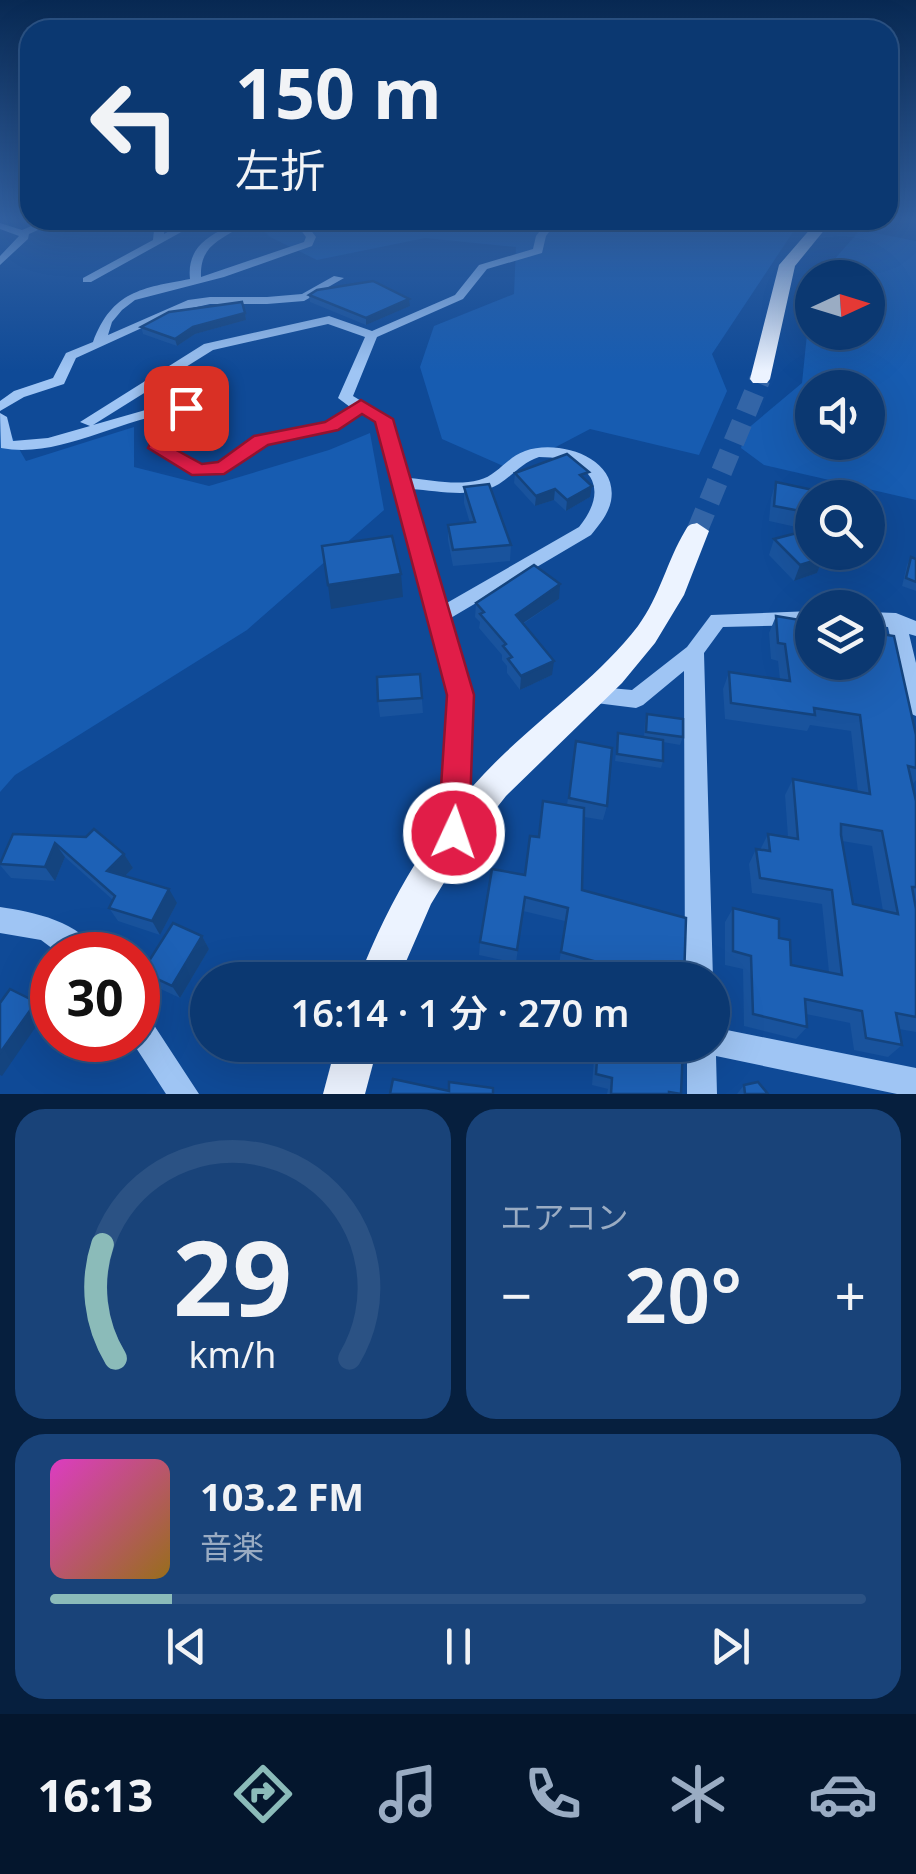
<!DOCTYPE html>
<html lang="ja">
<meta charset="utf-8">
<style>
:root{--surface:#0b3871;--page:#194379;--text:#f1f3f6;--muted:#9aacc3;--line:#2b5284;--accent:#8bbbb9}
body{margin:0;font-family:"Noto Sans","Noto Sans JP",sans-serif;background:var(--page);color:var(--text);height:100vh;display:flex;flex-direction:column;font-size:38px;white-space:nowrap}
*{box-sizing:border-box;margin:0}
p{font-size:32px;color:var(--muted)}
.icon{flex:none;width:55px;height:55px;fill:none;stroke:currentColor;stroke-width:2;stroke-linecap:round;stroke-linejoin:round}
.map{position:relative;height:1094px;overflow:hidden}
.side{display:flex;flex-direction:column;gap:15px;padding:15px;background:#061f3e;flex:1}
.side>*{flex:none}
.top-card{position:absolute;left:20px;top:20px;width:878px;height:210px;border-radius:30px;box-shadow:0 10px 40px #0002,0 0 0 2px var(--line);background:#0b3871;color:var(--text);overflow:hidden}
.needle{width:65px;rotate:86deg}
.buttons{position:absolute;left:795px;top:260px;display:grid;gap:20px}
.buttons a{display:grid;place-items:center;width:90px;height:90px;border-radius:50%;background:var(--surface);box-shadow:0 10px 40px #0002,0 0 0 2px var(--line);font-size:50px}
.speed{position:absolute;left:30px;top:932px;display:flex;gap:20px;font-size:50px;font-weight:700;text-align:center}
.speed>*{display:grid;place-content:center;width:130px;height:130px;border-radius:50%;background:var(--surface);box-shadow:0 10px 40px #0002,0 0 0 2px var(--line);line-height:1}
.speed .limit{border:15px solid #d22;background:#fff;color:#111}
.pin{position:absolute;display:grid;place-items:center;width:85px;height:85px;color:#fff;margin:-42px;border-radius:20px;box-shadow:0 5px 15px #0006}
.me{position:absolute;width:110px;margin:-55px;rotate:3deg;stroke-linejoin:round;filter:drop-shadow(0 0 8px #0008)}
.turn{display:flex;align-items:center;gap:35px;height:210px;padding:0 50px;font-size:45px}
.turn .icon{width:130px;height:130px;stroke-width:2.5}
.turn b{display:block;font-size:70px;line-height:85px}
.big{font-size:75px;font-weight:600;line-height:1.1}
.side .card{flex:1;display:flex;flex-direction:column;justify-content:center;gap:15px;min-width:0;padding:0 35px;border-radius:30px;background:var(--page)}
.side .dial{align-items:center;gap:0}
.dial svg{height:260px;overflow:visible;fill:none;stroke:var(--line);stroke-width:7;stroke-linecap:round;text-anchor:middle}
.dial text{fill:var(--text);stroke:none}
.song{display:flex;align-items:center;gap:30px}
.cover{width:120px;height:120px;border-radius:15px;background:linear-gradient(135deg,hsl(310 70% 55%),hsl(40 70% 35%))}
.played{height:10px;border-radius:5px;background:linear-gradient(90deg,var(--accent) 15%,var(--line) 15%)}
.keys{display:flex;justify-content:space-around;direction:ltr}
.heat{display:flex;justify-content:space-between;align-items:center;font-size:55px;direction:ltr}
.side .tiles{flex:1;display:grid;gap:15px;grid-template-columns:1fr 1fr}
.card:last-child{grid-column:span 2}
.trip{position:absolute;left:190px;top:962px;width:540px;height:100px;border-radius:50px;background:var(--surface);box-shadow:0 10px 40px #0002,0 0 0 2px var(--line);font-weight:600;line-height:100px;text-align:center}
.menu{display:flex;height:160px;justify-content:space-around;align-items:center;background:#04162d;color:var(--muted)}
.menu .icon{width:70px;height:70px}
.menu .on{color:var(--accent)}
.menu b{font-size:45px;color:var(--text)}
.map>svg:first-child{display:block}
</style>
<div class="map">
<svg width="916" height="1094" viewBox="0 0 916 1094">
<rect width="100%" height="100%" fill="#0f4a97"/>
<g fill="#175cb1" fill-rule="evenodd">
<polygon points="253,220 801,220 712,354 727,391 699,455 590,429 512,470 442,439 420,367 434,326 514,294 516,247 425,238 317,260 270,237"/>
<path d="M860 230 916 241V500L764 465 741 448 746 430 802 383 812 285V332H868V278L819 277ZM812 388H868V442H812Z"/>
<polygon points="0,416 26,461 134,427 134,467 209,486 329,450 370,433 384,510 247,630 15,775 0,792"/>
</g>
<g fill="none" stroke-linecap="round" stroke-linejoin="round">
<polyline stroke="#3365a7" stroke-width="21" stroke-dasharray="21 11" stroke-linecap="butt" points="697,531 760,379"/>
<g fill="#9fc5f4" fill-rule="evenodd">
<polygon points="46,220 60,220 29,234 28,239 0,265 0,256 19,236 0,229 0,223 22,230"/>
<polygon points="155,220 165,220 164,234 190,220 203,220 91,282 83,282 83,278 153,240"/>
<path d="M224 220H234L237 229C216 242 200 248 201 277L304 242 306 237 293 220H303L316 237 312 246 224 277 135 300 122 310 112 322 108 335 188 300 210 297H267L302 294 334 276 344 278 304 301 267 304H210L179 311 76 358 64 384 24 397 0 411V401L14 391 53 378 66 353 93 342C112 291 142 288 190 279 187 252 203 238 226 228Z"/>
<path d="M548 220H558L546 236 542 253 487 269 463 299 377 337 353 396 391 419 409 478C431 480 457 486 479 480 497 476 507 457 525 451 558 439 619 457 611 501 608 515 599 525 591 535L449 619 471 695 466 828 462 836 454 839 446 836 442 828 451 695 377 421 361 412 336 429 266 444 224 473 193 474 150 448 177 412C118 419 60 459 1 448L0 413 7 417 13 441 48 438 90 426 80 422 204 344 329 316 372 331 455 295 479 265 533 249 536 236ZM328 324 365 337 338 398 350 407 326 423 256 437 220 464 201 466 166 446 191 412V404L163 405 93 425 213 350ZM539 457C587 457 613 485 579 527L445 604 412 489C438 491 475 499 499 484 513 475 523 462 539 457Z"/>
<polygon points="812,611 812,625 723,627 704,653 713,980 685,980 684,671 643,705 636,708 588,702 581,700 578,694 581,688 588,686 632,690 687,647 711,615"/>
<polygon points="868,612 896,613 916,621 916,636 909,634 916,663 916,716 909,713 905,707 888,627 868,626"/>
<path d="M0 907C32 912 83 921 97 955H61L41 940 0 933Z"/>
<polygon points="138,1012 148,1016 199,1094 166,1094 131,1040 138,1040"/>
<polygon points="712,1027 916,1068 916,1094 897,1094 716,1056 717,1094 687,1094 687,1045 712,1045"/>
</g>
<g fill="#ecf3ff" fill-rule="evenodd">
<polygon points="813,220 827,220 826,228 795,266 770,379 767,383 753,383 750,379 779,265 812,227"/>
<path d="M697 523 709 531 684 595 655 643 622 683 506 796 465 848 431 904 398 980H358C392 893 438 816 506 752 550 710 601 674 638 626 660 596 667 561 685 531 689 524 689 525 697 523Z"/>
<polygon points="336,1045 378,1045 365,1094 323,1094"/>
</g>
</g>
<g fill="#19539d" fill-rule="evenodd">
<polygon points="309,295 410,306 366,325 310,302"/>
<polygon points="245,313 246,320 195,334 177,346 143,334 141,327"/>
<polygon points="515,473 588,482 590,497 566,511 554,500 535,506 514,483"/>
<polygon points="776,482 811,513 805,529 769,521 771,498"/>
<polygon points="464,487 511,545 510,561 453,566 448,540 448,525 470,523 464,503"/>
<polygon points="774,539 823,558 817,573 794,581 769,555"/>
<polygon points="911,557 916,559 916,591 902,586 907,565"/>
<polygon points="559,599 523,624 552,675 520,690 507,673 507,666 502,660 502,655 479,628 480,622 475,617 476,603"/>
<path d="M776 616 916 735V780L912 785 916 801V1032L899 1029 902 1045 888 1057 854 1050 850 1023 806 1014 807 1027 796 1039 744 1026 743 969 725 965V922L733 908 779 938 791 965 829 972 822 904 752 893 749 864 756 849 760 850 768 834 788 837 785 795 793 779 858 792 851 731 810 725 807 731 725 719 723 689 729 672 780 680 778 661 771 659 769 633ZM842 841 872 846 883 911 853 904Z"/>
<polygon points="420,674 423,713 380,717 378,701"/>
<polygon points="647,714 683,737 680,745 663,742 663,761 661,768 615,761 618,733 644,737 645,721"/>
<polygon points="576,741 607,806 603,820 584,817 582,890 684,980 610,980 559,965 565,921 523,911 516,963 479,955 480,942 525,875 539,837 567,805"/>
<polygon points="13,834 124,854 133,868 125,876 177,903 160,935 118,921 109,908 113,900 65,857 55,881 11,878 0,865 0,862"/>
<polygon points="202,936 209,949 180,998 150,984 142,972"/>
<polygon points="595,1045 683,1045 681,1094 607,1094 608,1089 592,1085"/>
<polygon points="744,1085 768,1094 737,1094"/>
</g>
<g fill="#14447f">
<polygon points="409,299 410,306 366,325 366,318"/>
<polygon points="245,313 246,320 195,334 177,346 175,339 193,327"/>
<polygon points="592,486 590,497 566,511 567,500"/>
<polygon points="555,489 554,500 535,506 536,496"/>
<polygon points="823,558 817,573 794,581 800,565"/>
<polygon points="401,574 403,597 331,609 328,585"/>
<polygon points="560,584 559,599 514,629 516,615"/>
<polygon points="554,661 552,675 520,690 521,676"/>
<polygon points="55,843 65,857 55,881 45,867"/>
<polygon points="124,854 133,868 116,885 107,871"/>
<polygon points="169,889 177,903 160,935 152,921"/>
<polygon points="202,936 209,949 180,998 172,986"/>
<polygon points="36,1002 46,1012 2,1076 0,1075 0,1053"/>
</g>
<g fill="#1d61b6" stroke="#14447f" stroke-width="2.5" fill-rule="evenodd">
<polygon points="373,281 409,299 366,318 309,295 317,290"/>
<polygon points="242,302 245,313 193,327 175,339 141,327 169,312"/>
<polygon points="567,454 589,472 580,475 592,486 567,500 555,489 536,496 515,473"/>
<polygon points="776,482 813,490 811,513 774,506"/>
<polygon points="489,484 511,545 453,550 448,525 475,522 464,487"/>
<polygon points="797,533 812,548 812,552 818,552 823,558 800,565 774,539"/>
<polygon points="392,536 401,574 328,585 322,546"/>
<polygon points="911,557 916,559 916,582 906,578"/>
<polygon points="534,565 560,584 516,615 554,661 521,676 508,659 512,657 503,646 506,644 480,614 484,612 476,603"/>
<path d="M776 616 812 622V662H868V632L894 636 916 735V768L908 766 916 801V887H912L916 909V1017L896 1013 902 1045 866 1038 862 1011 805 999 807 1027 753 1014 751 956 733 951V908L779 919V938L790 940 791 965 842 975 832 890 760 878 756 849 770 851 768 834 798 839 793 779 870 794 860 715 814 708 815 715 731 703 729 672 790 681 785 644 778 643ZM841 824 882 831 898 914 853 904 841 835Z"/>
<polygon points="420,674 422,698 378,701 377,677"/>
<polygon points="647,714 683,719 683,737 646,732"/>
<polygon points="618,733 663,740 663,761 617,754"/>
<polygon points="576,741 612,748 607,806 569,798"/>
<polygon points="543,801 584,808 582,890 686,918 684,980 620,980 614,978 615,967 561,952 568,908 525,897 517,950 480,942 492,869 525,875 530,836 539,837"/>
<polygon points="94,829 124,854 107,871 169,889 152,921 109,908 115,896 55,843 45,867 0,864 13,834 86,837"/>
<polygon points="173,923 202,936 172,986 142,972"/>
<polygon points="10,989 36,1002 0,1053 0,1003"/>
<polygon points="598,1045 683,1045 681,1094 669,1092 669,1094 611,1094 612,1078 596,1074"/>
<polygon points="393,1079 449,1091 449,1082 493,1088 493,1094 390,1094"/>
<polygon points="758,1082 768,1094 745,1094 744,1085"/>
</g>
<linearGradient id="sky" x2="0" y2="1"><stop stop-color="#082953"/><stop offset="0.59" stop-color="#3160a1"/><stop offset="1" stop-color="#3160a1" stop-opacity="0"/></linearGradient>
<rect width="916" height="371" fill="url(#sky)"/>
<path fill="#e11d48" stroke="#92132f" stroke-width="2.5" d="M361 400 393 419 474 695 469 833 465 844 454 848 443 844 438 833 447 695 375 422 362 414 338 430 268 445 224 474 192 475 148 448C156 429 170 420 179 404L186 402 195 408C191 424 175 430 169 446L202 464 218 462 254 436 325 422Z"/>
</svg>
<div class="buttons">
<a><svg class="needle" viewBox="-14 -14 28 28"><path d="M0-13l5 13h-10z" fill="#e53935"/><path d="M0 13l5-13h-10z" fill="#9aacc3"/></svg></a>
<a><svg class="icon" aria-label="sound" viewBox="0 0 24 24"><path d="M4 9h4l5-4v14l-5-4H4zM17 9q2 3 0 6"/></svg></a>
<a><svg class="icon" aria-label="search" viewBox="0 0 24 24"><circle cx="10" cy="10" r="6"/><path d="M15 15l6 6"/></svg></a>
<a><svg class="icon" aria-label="layers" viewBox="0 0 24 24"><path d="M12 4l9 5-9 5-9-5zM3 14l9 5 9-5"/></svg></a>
</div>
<div class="speed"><div class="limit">30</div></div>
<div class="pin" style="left:186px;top:408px;background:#d93025"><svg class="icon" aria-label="arrive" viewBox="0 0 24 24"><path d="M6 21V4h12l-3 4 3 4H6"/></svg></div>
<svg class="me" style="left:454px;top:833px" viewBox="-20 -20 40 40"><circle r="17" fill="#e11d48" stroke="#fff" stroke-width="3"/><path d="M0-11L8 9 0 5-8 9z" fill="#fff"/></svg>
<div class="trip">16:14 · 1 分 · 270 m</div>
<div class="top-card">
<div class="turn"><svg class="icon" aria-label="left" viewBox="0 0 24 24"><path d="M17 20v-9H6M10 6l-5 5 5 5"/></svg><div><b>150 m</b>左折</div></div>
</div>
</div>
<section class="side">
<div class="tiles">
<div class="card dial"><svg viewBox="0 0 100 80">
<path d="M14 69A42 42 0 1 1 86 69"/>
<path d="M14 69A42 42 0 0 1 10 34" stroke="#8bbbb9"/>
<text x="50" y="56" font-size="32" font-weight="700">29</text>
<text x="50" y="72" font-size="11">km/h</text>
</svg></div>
<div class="card"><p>エアコン</p>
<div class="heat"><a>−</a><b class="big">20°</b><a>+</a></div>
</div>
<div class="card">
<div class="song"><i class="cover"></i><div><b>103.2 FM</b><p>音楽</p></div></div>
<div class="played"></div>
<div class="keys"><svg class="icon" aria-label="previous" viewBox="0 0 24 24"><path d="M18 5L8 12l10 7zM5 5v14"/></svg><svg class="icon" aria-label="pause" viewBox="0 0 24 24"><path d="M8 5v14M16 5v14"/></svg><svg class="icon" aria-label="next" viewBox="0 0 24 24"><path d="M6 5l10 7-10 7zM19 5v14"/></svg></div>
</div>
</div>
</section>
<nav class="menu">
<b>16:13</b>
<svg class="icon on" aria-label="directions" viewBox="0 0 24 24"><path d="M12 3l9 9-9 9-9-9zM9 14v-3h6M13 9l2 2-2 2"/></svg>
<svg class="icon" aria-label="music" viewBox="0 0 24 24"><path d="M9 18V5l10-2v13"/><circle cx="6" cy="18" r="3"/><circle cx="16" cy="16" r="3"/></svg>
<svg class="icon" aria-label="phone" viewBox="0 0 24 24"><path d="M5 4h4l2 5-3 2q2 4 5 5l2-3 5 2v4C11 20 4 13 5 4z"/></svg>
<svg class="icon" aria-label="climate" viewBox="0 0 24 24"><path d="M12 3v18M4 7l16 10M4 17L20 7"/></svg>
<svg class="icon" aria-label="car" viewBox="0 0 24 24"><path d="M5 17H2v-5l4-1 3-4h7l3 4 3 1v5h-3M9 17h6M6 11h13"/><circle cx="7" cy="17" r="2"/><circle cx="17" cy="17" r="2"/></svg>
</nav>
